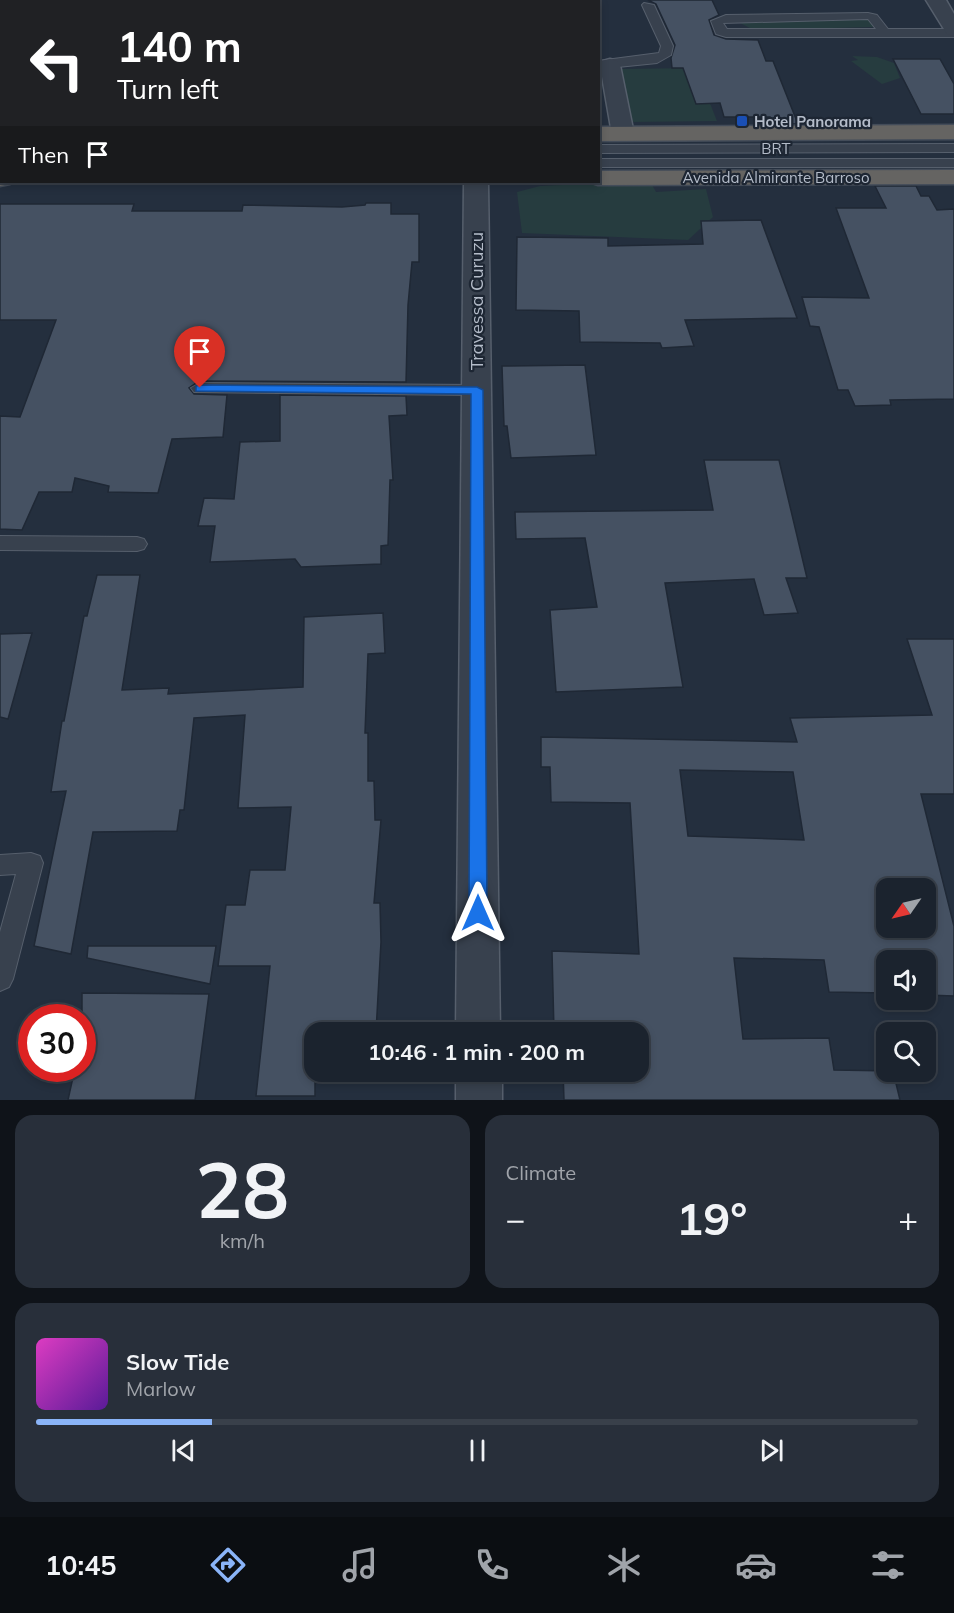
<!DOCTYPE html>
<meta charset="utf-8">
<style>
:root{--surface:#1b232e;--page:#282f3a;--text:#f1f3f6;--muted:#a0a4aa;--line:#39404a;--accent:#8ab4f8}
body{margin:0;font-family:Mulish,sans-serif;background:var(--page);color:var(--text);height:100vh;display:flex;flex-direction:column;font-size:22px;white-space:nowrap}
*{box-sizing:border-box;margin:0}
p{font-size:20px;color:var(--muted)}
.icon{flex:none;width:33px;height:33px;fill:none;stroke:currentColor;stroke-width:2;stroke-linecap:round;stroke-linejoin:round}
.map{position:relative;height:1100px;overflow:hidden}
.side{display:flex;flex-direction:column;gap:15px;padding:15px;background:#0f1319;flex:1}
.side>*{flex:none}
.guide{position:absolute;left:0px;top:0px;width:600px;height:183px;box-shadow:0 3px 9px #0003,0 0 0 2px var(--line);background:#202124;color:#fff;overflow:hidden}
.needle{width:39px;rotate:236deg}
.fabs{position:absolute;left:876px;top:878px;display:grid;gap:12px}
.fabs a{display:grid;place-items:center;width:60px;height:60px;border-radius:12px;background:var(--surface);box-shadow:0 3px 9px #0003,0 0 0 2px var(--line);font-size:30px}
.speed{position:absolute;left:18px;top:1004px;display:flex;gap:12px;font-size:30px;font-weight:700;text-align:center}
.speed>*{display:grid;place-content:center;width:78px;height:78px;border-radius:50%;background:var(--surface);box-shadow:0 3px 9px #0003,0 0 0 2px var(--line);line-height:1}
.speed .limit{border:9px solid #d22;background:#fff;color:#111}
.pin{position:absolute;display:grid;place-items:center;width:51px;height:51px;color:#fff;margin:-62px -26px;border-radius:50% 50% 50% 0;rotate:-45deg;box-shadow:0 0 6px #0007}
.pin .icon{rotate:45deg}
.me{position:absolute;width:66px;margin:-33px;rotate:0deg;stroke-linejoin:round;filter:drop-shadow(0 0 4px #0008)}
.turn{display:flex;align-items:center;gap:21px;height:126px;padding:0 18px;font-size:27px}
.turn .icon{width:78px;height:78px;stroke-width:2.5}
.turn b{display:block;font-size:42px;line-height:51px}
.then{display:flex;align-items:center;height:57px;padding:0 18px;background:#0003;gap:12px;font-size:22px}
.big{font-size:45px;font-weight:700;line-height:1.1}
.side .widget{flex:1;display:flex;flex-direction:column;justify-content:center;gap:9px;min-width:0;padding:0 21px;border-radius:18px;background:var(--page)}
.side .dial{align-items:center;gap:0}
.dial b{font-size:78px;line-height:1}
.song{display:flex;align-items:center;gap:18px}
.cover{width:72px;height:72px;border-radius:9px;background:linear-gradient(135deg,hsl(310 70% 55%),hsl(270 70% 35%))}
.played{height:6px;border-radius:3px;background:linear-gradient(90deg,var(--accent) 20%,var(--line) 20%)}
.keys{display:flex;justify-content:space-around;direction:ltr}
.heat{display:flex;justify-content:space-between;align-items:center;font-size:33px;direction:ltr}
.side .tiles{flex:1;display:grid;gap:15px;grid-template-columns:1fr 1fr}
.widget:last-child{grid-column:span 2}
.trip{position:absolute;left:304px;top:1022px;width:345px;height:60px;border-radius:18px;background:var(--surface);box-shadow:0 3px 9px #0003,0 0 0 2px var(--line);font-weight:700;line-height:60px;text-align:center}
.tabs{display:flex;height:96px;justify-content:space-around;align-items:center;background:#0b0e12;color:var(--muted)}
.tabs .icon{width:42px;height:42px}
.tabs .active{color:var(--accent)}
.tabs b{font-size:27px;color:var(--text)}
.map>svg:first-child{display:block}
</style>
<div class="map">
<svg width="954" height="1100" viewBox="0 0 954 1100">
<rect width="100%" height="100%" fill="#242f3e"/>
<g fill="#263c3f">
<polygon points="131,0 409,0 45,1"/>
<polygon points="870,19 874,27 754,30 738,22 746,20"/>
<polygon points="852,56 877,57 894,63 900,78 882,84 851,61 858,60"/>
<polygon points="696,68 717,121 627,122 619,69"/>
<polygon points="650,181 656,192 706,189 713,217 688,240 522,233 517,192 540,186"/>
</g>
<g fill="#455162" stroke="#1f2835" stroke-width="1.5" fill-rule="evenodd">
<polygon points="648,0 712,0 719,15 709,20 714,35 726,39 758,40 766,61 773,61 798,124 772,124 770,117 724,117 720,103 696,104 683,68 672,68 671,58 675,45 656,4"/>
<polygon points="893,59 940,59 954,84 954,114 921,114"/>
<polygon points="875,186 916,186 921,196 929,196 937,210 954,209 954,399 890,400 891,405 855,406 848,390 838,390 819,327 810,326 802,297 869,298 836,208 886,208"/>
<polygon points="366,203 391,203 391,214 419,214 419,262 412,262 408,305 406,382 199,381 189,388 194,394 227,395 223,437 172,439 158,493 108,492 109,486 75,478 72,492 39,492 22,530 0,529 0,416 20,417 56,320 0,320 0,204 134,204 132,211 242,211 243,205 342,207 365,205"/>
<polygon points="761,220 797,318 685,320 694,346 662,348 660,343 580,342 579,311 516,310 517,237 608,238 608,246 703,244 701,221"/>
<polygon points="585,365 596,455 511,458 507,426 504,426 502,366"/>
<polygon points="280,395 406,396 407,415 389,416 393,480 390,480 388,545 381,546 381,564 301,567 295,559 210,562 215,526 198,526 204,498 234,499 240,442 280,441"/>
<polygon points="704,460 779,460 807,578 786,578 798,613 764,615 754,579 665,583 683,687 556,692 550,610 597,607 585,538 516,539 515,512 713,510"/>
<polygon points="97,575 140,575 122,690 169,688 168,694 303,687 304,617 383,613 385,653 368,654 365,733 368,733 368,781 374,781 375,820 381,820 374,903 380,903 381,942 376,1032 315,1032 315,1096 256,1096 270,966 218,966 226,905 245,905 250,870 285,870 291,807 238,808 245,715 194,718 184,810 180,810 177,831 93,832 71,954 34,946 66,791 51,792 62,721 64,721 84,616 87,616"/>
<polygon points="32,633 8,719 0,717 0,634"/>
<path d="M907 639H954V794H921L954 926V996L926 995V960H886V993L829 992 824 960 734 958 743 1039 829 1038 834 1070 893 1071 900 1100H564L563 1071H639V1032H554L552 951 639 954 630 803 551 802 550 767H541V737L797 742 790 718 932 715ZM680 770 793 772 804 840 688 836ZM886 888H926V927H886Z"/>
<polygon points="88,946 216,946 210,984 87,958"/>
<polygon points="82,993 209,994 195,1100 68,1100 75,1068 82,1068"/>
</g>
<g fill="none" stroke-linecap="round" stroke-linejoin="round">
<defs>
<g id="service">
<polygon points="644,3 654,5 673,46 671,55 657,63 598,69 598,61 659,53 661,46 642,5"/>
<path d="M868 13 877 15 888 29H954V37H726L716 34 711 21 726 15ZM868 19 876 29H727L723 23Z"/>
<polygon points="954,144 954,152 598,153 598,145"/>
<rect x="0" y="147" width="2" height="8"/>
<rect x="598" y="159" width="356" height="8"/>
<rect x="0" y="160" width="2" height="8"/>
<polygon points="200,383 477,385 486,390 477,395 194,392 191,388"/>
<polygon points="0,536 137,537 144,539 147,544 144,549 137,551 0,550"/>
<polygon points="31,853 40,856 43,863 13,979 9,987 0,991 0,932 16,874 0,875 0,855"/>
</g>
<g id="minor">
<rect x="454" y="0" width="20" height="2"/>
<polygon points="2,9 2,24 0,24 0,10"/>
<polygon points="610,59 617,61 620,65 634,134 631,139 615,139 612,134 600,65 603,61"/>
<polygon points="464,182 488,182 500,1032 456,1032"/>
<rect x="456" y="1071" width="46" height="29"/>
</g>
<polygon id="tertiary" points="926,0 946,0 954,14 954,36 947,34"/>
<g id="trunk">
<polygon points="954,125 954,139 598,141 598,127"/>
<rect x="0" y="126" width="2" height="14"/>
<polygon points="954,170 954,184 598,185 589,182 598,182 598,171"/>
<polygon points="0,172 2,182 12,182 10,184 0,186"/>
</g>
</defs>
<use href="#service" stroke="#565f6c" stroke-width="2"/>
<use href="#minor" stroke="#565f6c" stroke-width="3"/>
<use href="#tertiary" stroke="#565f6c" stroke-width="3"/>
<use href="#trunk" stroke="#434c59" stroke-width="3"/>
<use href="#service" fill="#38414e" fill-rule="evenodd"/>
<use href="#minor" fill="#38414e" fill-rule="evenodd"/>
<use href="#tertiary" fill="#38414e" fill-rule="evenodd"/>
<use href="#trunk" fill="#656462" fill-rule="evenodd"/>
</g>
<polygon fill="#1a73e8" stroke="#114b97" stroke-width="1.5" points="200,385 477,387 483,390 487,913 484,919 478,921 472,919 469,913 471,394 196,391 196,386"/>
<rect fill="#1a4fb4" stroke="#1d2633" stroke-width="2" x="736" y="115" width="12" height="12" rx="3"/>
<g text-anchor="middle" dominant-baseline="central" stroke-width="4.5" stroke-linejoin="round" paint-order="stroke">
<g font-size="15" font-weight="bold" fill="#b4bcc9" stroke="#1d2633" text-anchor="start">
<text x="754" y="121">Hotel Panorama</text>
</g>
<g font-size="15" fill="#b4bcc9" stroke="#1d2633">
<text x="776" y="148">BRT</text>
<text x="776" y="177">Avenida Almirante Barroso</text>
</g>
<g font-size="18" fill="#b4bcc9" stroke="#1d2633">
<text transform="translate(476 301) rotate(-90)">Travessa Curuzu</text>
</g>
</g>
</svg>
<div class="fabs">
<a><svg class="needle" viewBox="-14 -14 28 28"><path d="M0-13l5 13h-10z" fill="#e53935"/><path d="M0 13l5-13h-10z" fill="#a0a4aa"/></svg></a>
<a><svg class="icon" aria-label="sound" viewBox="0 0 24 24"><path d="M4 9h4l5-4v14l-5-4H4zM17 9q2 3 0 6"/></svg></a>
<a><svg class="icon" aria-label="search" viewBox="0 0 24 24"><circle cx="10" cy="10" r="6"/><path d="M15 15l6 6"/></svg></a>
</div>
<div class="speed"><div class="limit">30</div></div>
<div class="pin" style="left:200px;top:388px;background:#d93025"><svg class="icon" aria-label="arrive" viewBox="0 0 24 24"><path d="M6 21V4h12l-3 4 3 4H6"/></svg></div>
<svg class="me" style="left:478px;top:913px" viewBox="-20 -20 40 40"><path d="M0-17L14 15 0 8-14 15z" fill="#1a73e8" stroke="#fff" stroke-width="4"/></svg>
<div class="trip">10:46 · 1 min · 200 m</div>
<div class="guide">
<div class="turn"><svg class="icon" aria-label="left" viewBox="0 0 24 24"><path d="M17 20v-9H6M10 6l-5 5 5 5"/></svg><div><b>140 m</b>Turn left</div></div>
<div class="then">Then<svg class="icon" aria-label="arrive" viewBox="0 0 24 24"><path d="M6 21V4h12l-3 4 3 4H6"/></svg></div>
</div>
</div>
<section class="side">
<div class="tiles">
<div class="widget dial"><b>28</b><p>km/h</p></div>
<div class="widget"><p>Climate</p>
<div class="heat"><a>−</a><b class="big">19°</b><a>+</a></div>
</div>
<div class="widget">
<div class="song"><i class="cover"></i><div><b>Slow Tide</b><p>Marlow</p></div></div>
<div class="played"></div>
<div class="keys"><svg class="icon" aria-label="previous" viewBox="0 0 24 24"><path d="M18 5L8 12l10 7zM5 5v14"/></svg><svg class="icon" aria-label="pause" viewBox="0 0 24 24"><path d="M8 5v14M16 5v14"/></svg><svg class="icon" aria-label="next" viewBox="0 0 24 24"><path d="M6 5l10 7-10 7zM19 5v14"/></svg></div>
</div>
</div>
</section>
<nav class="tabs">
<b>10:45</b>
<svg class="icon active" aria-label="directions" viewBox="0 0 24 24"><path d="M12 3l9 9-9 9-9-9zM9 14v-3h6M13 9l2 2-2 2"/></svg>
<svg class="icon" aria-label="music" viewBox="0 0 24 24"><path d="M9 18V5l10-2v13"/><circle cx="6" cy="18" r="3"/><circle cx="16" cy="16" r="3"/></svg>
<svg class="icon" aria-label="phone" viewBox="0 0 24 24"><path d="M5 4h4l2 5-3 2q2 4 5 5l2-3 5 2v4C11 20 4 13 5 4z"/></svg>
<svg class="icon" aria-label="climate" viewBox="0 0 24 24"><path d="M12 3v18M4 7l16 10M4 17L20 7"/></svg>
<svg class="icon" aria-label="car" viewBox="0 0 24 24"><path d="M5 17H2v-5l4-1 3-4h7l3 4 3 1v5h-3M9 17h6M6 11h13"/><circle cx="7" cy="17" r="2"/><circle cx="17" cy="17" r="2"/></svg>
<svg class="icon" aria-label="filters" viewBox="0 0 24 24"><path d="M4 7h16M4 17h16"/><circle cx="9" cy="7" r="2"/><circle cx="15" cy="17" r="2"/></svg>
</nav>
